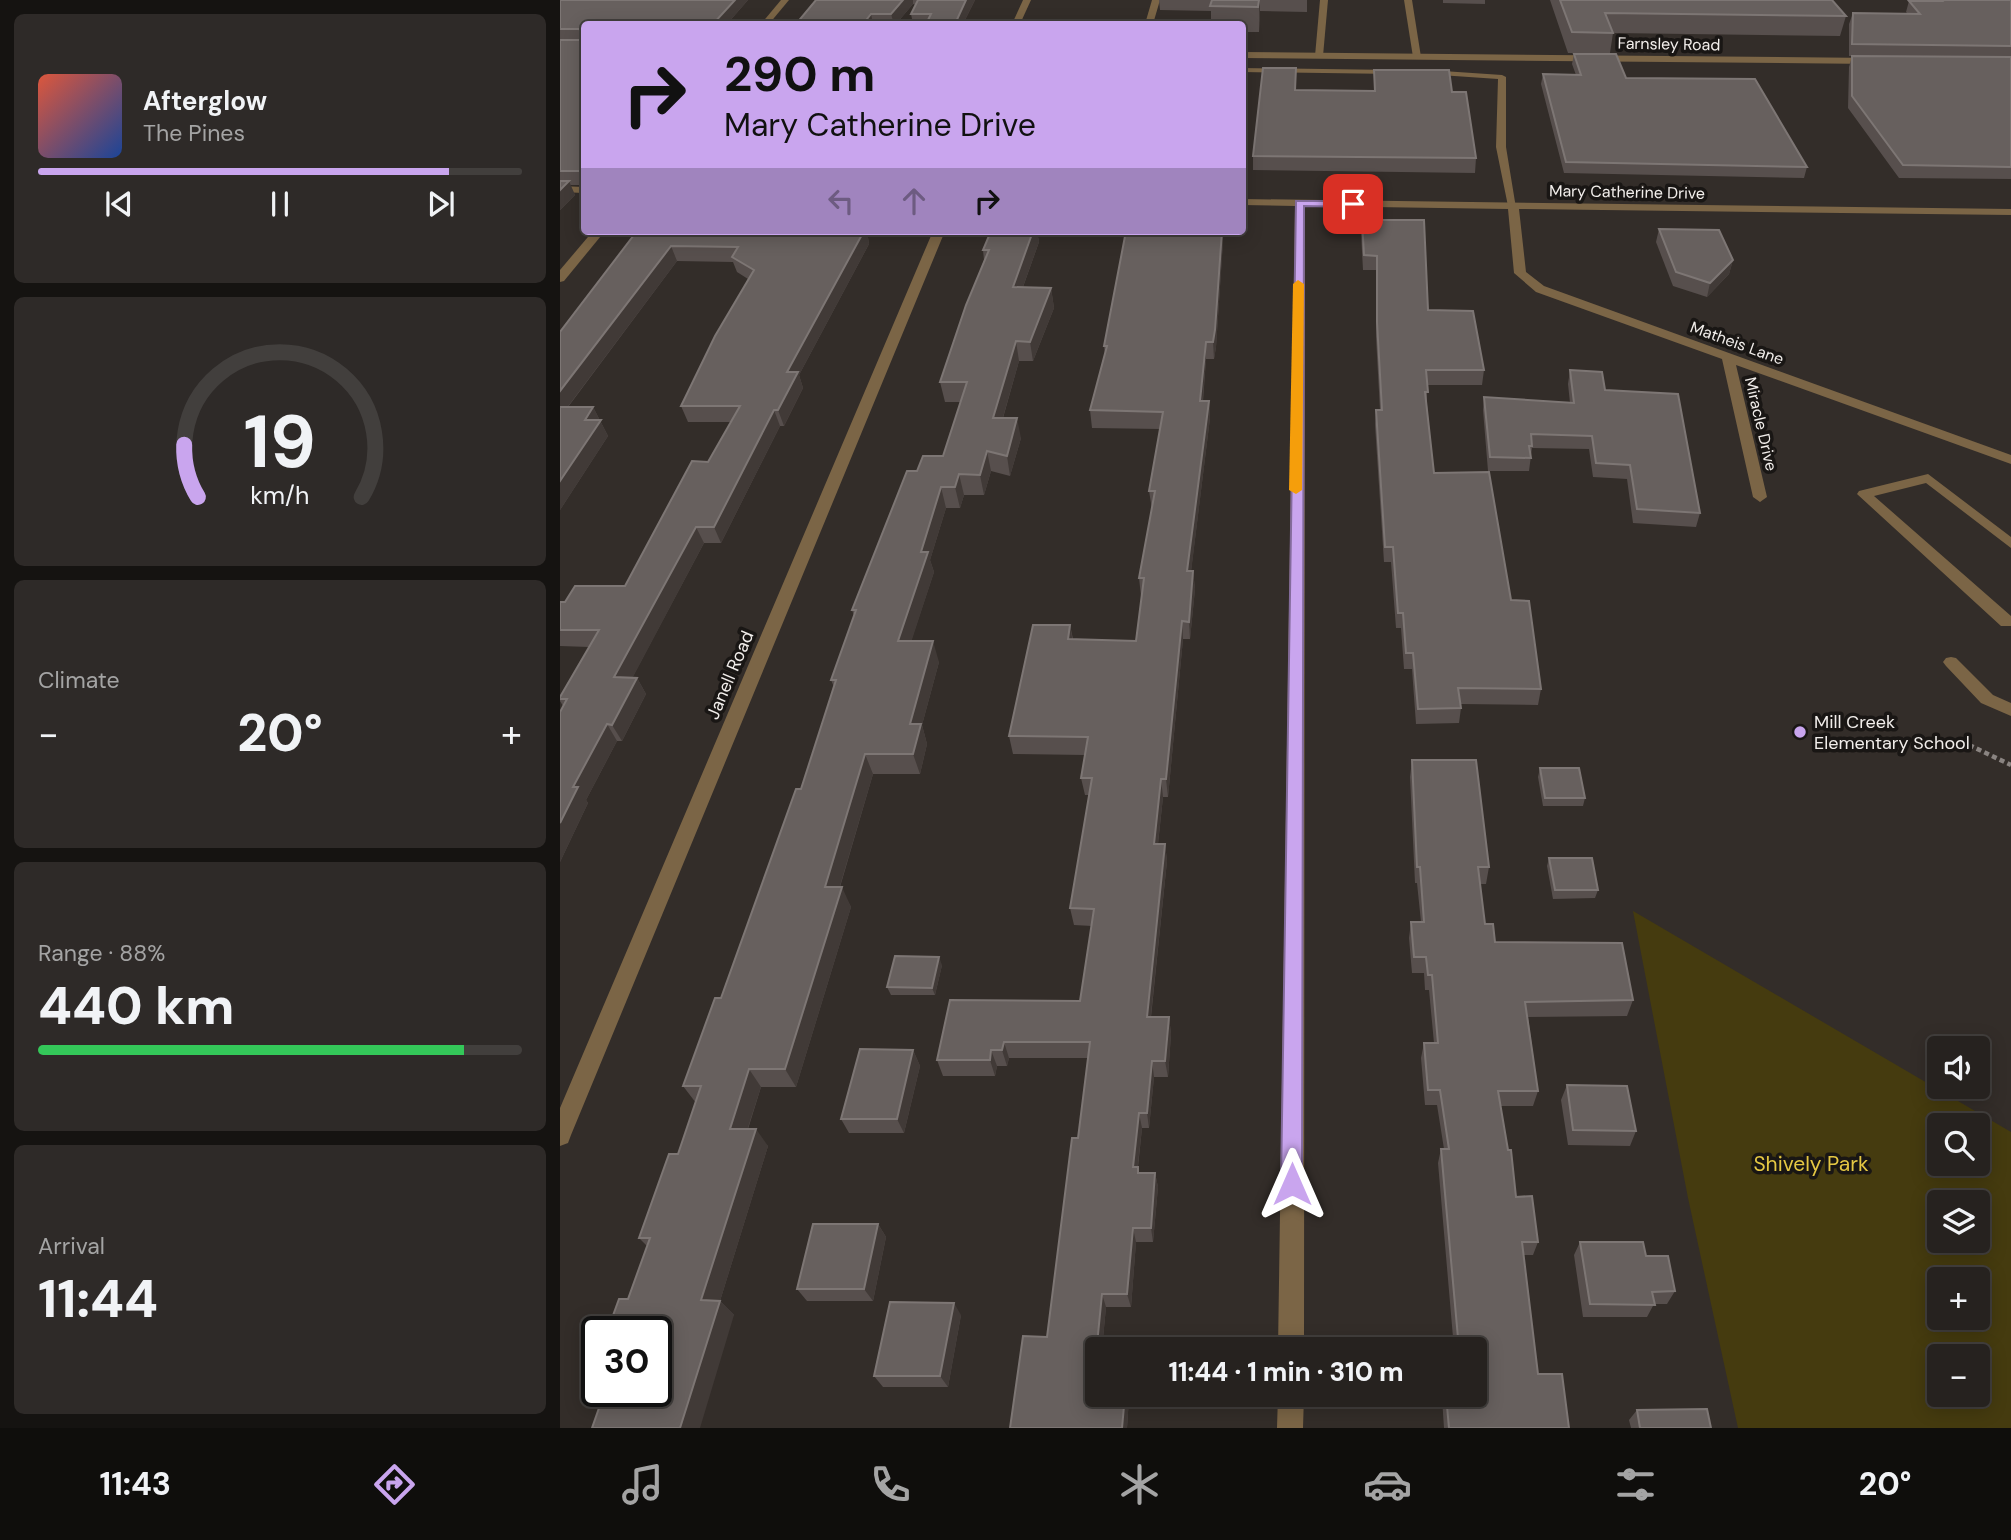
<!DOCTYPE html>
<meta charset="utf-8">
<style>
:root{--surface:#26221f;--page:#2e2a28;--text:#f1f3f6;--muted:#a4a4a4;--line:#423f3d;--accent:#c9a5ee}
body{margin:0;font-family:"DM Sans",sans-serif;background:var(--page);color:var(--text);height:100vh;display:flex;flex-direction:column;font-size:26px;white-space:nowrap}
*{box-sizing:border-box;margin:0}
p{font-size:23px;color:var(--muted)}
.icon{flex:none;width:38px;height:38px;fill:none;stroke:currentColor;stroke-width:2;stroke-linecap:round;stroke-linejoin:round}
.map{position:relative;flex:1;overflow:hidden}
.details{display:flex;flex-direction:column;gap:14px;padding:14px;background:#151311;width:560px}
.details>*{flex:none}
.top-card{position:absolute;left:21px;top:21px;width:665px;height:214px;border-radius:7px;box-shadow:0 4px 18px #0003,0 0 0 2px var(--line);background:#c9a5ee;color:#111;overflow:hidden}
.buttons{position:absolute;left:1367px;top:1036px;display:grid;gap:14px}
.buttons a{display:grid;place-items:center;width:63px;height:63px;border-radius:7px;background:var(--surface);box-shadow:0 4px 18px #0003,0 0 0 2px var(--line);font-size:35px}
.speed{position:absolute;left:21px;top:1316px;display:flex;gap:14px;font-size:35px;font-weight:700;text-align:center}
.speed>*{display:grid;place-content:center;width:91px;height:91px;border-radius:50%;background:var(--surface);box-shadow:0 4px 18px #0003,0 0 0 2px var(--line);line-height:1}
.speed .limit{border:4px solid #111;border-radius:10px;background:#fff;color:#111}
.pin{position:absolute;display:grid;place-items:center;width:60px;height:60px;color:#fff;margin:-30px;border-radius:14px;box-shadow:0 4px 10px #0006}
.me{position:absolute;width:77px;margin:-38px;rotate:0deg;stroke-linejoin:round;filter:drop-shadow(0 0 5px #0008)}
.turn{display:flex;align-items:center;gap:24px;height:147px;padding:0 28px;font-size:32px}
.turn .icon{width:91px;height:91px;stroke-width:2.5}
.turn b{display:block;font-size:49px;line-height:60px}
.lanes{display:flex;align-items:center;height:66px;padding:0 28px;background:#0003;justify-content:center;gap:35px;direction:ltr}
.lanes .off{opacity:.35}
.big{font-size:52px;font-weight:800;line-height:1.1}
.details .widget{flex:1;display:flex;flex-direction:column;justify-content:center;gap:10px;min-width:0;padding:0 24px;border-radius:10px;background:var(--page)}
.details .dial{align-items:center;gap:0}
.dial svg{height:182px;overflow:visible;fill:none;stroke:var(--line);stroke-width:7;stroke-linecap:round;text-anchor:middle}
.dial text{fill:var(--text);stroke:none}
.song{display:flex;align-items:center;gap:21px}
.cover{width:84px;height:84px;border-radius:10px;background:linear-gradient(135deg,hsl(10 70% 55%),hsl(220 70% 35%))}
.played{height:7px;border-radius:4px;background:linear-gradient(90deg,var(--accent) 85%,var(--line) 85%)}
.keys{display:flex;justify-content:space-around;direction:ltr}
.heat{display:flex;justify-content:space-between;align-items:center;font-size:38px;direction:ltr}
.charge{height:10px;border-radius:5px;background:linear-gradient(90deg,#34c759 88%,var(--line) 0)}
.trip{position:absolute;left:525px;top:1337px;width:402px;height:70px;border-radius:7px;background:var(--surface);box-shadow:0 4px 18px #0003,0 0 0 2px var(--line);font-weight:800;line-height:70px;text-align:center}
.tabs{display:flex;height:112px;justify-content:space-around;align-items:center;background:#0f0e0c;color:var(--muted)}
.tabs .icon{width:49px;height:49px}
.tabs .current{color:var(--accent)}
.tabs b{font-size:32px;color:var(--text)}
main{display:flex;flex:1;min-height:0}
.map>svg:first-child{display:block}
</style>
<main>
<section class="details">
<div class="widget">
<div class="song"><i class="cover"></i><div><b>Afterglow</b><p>The Pines</p></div></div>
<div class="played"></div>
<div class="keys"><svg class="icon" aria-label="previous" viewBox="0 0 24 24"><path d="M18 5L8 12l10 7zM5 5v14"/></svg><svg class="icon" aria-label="pause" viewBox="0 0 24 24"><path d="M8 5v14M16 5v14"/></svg><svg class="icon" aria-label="next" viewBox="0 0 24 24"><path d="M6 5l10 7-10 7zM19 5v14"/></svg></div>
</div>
<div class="widget dial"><svg viewBox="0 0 100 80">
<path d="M14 69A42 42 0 1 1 86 69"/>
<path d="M14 69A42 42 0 0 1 8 46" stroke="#c9a5ee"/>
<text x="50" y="56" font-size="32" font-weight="700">19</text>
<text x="50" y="72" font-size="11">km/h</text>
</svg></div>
<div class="widget"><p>Climate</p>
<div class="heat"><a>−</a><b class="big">20°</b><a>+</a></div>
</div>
<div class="widget"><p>Range · 88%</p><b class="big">440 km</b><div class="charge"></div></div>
<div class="widget"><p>Arrival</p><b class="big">11:44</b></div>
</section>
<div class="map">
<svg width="1451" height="1428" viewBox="0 0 1451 1428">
<rect width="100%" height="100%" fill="#332d29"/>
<path fill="#453b0f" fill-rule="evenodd" d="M1073 911 1451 1132V1428H1178L1128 1198ZM1379 1125H1418V1164H1379ZM1379 1202H1418V1241H1379ZM1379 1279H1418V1318H1379ZM1418 1356V1395H1379V1356Z"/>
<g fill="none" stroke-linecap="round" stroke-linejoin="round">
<polyline stroke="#8a8481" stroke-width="4.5" stroke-dasharray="5 3.5" stroke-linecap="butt" points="1409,745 1451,765"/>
<g fill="#7b6546" fill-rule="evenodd">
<polygon points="592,0 600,0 593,24 585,24"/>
<polygon points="760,0 768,0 763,56 759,58 755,56"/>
<polygon points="844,0 852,0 861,57 857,59 853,57"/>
<polygon points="682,68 835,70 839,72 835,74 682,72"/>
<polygon points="868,70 942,75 946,77 946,147 956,208 948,206 936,147 938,79 865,74 865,70"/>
<polygon points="1368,474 1451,537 1451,548 1366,483 1314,496 1451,616 1451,626 1441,626 1297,494 1299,491"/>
<polygon points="1391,657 1396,658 1433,695 1451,703 1451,716 1421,703 1386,666 1383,662 1386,658"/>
</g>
<g fill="#7b6546" fill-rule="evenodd">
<polygon points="221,0 229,0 209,24 201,24"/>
<polygon points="463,0 471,0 460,24 452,24"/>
<polygon points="682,52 1315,58 1320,61 1315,64 682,58"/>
<polygon points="0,186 24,187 24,193 0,192"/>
<polygon points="682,199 1451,209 1451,215 959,209 966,272 984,286 1451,455 1451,464 1176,365 1207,497 1200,502 1193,497 1162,359 976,292 954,273 948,209 745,206 744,1349 718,1349 735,206 682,205"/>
<polygon points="33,231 45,231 4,281 0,282 0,270"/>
<polygon points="373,231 385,231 11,1135 8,1143 0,1146 0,1108"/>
<polygon points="718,1395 744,1395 743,1428 717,1428"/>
</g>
</g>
<g fill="#574f4d">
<polygon points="0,0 188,0 167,24 24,24 24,185 10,185 15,195 0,210"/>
<polygon points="256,0 415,0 403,24 353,24 351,14 356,5 353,4 336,24 236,24"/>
<polygon points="599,0 747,0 747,12 700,11 699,32 682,32 682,24 651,24 651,11 600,10"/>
<polygon points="883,0 925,0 925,4 883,3"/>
<polygon points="990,0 1272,0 1286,16 1280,36 1053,33 1050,53 1008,53"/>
<polygon points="1372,0 1451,0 1451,179 1339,178 1288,108 1289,67 1292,56 1289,56 1289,24 1293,13 1348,14 1346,12 1349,1 1372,1"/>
<polygon points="1014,54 1066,78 1247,167 1244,178 1004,173 981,84 983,74 1016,75 1012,64"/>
<polygon points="814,70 892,92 916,158 915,173 693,170 693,156 736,90 814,91"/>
<polygon points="802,220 868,310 924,370 922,385 867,385 867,405 874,473 951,600 981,689 978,705 901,704 901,708 899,723 856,724 852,669 844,669 841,628 836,628 831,562 824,562 815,425 816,410 820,410 816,337 816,270 803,270 801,233"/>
<polygon points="1099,229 1173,260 1169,274 1147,297 1113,286 1096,242"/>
<polygon points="77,231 307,231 309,244 239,375 243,388 224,426 220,426 161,543 144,543 72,678 77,678 86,694 62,741 57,741 26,800 28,803 0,862 0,712 3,706 0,701 0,697 29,647 0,646 0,602 5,602 65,586 148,462 171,422 128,422 121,406 188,279 177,272 173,262 117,261 8,407 33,407 48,436 0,510 0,332"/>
<polygon points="431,231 477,231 479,242 463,287 491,288 494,308 473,361 459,361 443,418 461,438 450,476 431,471 424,495 404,495 400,508 386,508 370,560 374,572 351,641 379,662 362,725 367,744 360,774 313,774 280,887 291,907 236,1087 201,1087 188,1129 208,1146 160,1301 174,1315 96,1391 68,1299 87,1246 79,1238 118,1154 136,1103 123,1086 161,998 241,789 274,687 271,680 294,616 292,610 357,471 383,456 401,402 385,402 380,382 424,260 423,250"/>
<polygon points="566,231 663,231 663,241 656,347 654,359 646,359 643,401 649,401 650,418 631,571 633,571 635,589 630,639 623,639 608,797 603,797 598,844 605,844 607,861 591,1017 609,1017 611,1034 608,1077 594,1077 589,1128 582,1128 578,1167 579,1173 595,1173 598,1187 593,1242 576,1242 571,1307 546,1307 542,1349 537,1349 537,1395 568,1395 569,1398 567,1428 450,1428 463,1336 487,1337 512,1138 518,1138 528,1058 449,1058 447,1066 437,1066 435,1076 383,1076 377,1060 390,1000 520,1001 532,926 514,925 510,908 529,795 525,795 521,778 525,755 453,754 449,736 473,625 510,625 513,639 576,641 582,596 581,596 579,578 592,509 589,491 600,429 532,428 530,410 545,354 544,346"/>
<polygon points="1010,370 1045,390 1140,513 1136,527 1073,523 1067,479 1033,477 1029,449 972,448 969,471 928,471 923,410 924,397 1010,403 1008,384"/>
<polygon points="852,760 929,867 926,884 920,884 925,924 935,942 1073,1000 1067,1016 968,1017 978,1091 973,1106 940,1106 956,1197 978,1242 973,1255 964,1255 978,1374 1009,1428 884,1428 882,1398 883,1395 915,1395 915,1349 894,1349 878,1163 881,1149 884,1149 877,1105 865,1105 861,1058 864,1043 874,1043 869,990 865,990 864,973 852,973 849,938 851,922 861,922 857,883 855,883 850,777"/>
<polygon points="980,768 1025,798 1023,806 983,806 978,777"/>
<polygon points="989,858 1038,890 1035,898 993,899 987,866"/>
<polygon points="382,965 375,995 331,995 327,987"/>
<polygon points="353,1050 360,1066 344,1133 289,1133 281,1119"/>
<polygon points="1007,1085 1076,1131 1070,1146 1008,1145 1001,1100"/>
<polygon points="318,1224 326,1237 313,1301 247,1301 237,1289"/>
<polygon points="1020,1242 1086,1256 1115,1291 1107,1304 1094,1304 1087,1317 1023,1317 1014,1255"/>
<polygon points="401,1315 388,1387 323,1387 314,1376"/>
<polygon points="1077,1410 1151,1428 1071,1428 1069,1420"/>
</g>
<g fill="#413a37">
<polygon points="175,0 188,0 167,24 153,24"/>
<polygon points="343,0 353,0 353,4 336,24 334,24 331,14"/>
<polygon points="406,0 415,0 403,24 395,24"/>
<polygon points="699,0 700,0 700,11 699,32"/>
<polygon points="311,14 313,24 303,24"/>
<polygon points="24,167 24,182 20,171"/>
<polygon points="9,181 15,195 0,210 0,190"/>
<polygon points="300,231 307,231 309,244 239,375 243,388 224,426 218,410 227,372"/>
<polygon points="473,231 477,231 479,242 456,306 453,287"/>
<polygon points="662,231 663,241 656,347 654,359 653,342"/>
<polygon points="111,246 117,261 0,417 0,391"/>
<polygon points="1173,260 1169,274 1147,297 1150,283"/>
<polygon points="491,288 494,308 473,361 470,342"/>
<polygon points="456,341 459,361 437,438 433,418"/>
<polygon points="646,342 646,359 641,418 640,401"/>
<polygon points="649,401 650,418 629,589 627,571"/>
<polygon points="33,407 48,436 0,510 0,481 25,420"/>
<polygon points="214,410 220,426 161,543 154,527"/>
<polygon points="457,418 461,438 450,476 447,456"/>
<polygon points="427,451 431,471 424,495 420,475"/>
<polygon points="399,474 404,495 400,508 395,487"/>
<polygon points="381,487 386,508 370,560 374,572 345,661 338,641 361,552"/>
<polygon points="136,527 144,543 64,694 54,677"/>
<polygon points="633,571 635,589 630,639 629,622"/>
<polygon points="622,621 623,639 608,797 606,779"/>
<polygon points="510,625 513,643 508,639"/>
<polygon points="373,641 379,662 362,725 367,744 360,774 353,754 350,724"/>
<polygon points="77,678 86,694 62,741 52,725"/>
<polygon points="47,724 57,741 26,800 28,803 0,862 0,823 13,787"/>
<polygon points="305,754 313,774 274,906 265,887"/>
<polygon points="601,779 603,797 596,861 594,844"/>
<polygon points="605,844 607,861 589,1033 587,1017"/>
<polygon points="282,887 291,907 236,1087 225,1069"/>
<polygon points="379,957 382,965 375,995 372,988"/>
<polygon points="609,1017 611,1034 608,1077 605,1061"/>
<polygon points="444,1042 449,1058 447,1066 442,1050"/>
<polygon points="353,1050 360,1066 344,1133 337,1119"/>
<polygon points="431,1050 437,1066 435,1076 430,1060"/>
<polygon points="592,1061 594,1077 589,1128 587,1113"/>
<polygon points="189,1069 201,1087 182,1146 170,1129"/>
<polygon points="579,1113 582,1128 576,1181 573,1167"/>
<polygon points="196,1129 208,1146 160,1301 174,1315 140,1428 120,1428 141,1300"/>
<polygon points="595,1173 598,1187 593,1242 591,1228"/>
<polygon points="318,1224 326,1237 313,1301 304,1289"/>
<polygon points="573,1228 576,1242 571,1307 567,1294"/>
<polygon points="542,1294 546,1307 542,1349 537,1349 537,1397 533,1385"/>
<polygon points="394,1303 401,1315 388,1387 380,1376"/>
<polygon points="565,1395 568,1395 569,1398 567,1428 562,1428"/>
</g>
<g fill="#67605e" stroke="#7d7674" stroke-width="2">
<polygon points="0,0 175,0 153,24 24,24 24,167 20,171 0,171 0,40 21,40 22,32 19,29 0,29"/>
<polygon points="256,0 343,0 331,14 311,14 303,24 236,24"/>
<polygon points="358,0 406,0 395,24 366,24 371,14 351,14"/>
<polygon points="652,0 699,0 698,7 650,6"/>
<polygon points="1000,0 1272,0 1286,16 1045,13 1053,33 1012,32"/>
<polygon points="1381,0 1451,0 1451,46 1292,44 1293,13 1360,14 1349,1 1382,1"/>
<polygon points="1014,54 1056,54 1066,78 1195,79 1247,167 1006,162 983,74 1021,75"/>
<polygon points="1292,56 1451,57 1451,167 1343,165 1292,96"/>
<polygon points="703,68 736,68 735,90 815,91 814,70 889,70 892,92 906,92 916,158 693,156"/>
<polygon points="0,181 9,181 0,190"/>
<polygon points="802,220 864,220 868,310 913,311 924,370 866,370 868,392 865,392 874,473 929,472 951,600 969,601 981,689 898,688 901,708 858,709 853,653 846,653 843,613 838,613 833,547 825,547 816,410 822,410 817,322 817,256 804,255"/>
<polygon points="1099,229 1159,230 1173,260 1150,283 1116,272"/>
<polygon points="77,231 304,231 227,372 238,372 218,410 214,410 154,527 136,527 54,677 77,678 52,725 47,724 13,787 18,787 0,823 0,712 7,699 0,699 0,697 39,630 0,630 0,602 5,602 15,586 65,586 132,461 148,462 180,406 121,406 155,336 194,270 172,257 178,247 111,246 0,391 0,332"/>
<polygon points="431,231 473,231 453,287 491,288 470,342 456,341 433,418 457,418 447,456 427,451 420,475 399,474 395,487 381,487 361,552 368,552 338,641 373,641 350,724 361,724 353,754 305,754 265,887 282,887 225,1069 189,1069 170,1129 196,1129 141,1300 160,1301 120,1428 32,1428 45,1391 96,1391 96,1332 47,1332 59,1299 68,1299 90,1238 79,1238 109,1154 118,1154 141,1086 123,1086 155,998 161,998 236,789 241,789 276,680 271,680 296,610 292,610 347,471 357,471 363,456 383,456 407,382 380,382 406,305 429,250 423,250"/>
<polygon points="566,231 662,231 655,330 653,342 646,342 640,401 649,401 627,571 633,571 629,622 622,621 606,779 601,779 594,844 605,844 587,1017 609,1017 605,1061 592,1061 587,1113 579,1113 573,1167 578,1167 578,1173 595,1173 591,1228 573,1228 567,1294 542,1294 533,1385 537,1386 537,1395 565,1395 562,1428 450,1428 463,1336 487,1337 512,1138 518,1138 530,1042 444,1042 442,1050 431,1050 430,1060 377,1060 390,1000 520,1001 534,909 510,908 532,778 521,778 528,737 449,736 473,625 510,625 508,639 576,641 584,578 579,578 595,491 589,491 603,412 530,410 547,346 544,346"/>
<polygon points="1010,370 1042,372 1045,390 1118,394 1140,513 1077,509 1070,465 1036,463 1032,436 971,434 972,446 969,446 971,458 930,457 924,397 1014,403"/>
<polygon points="0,407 33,407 25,420 41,420 0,481"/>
<polygon points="852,760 916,760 929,867 918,867 925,924 933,924 935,942 1062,943 1073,1000 965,1002 978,1091 938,1091 948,1150 951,1150 956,1197 972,1196 978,1242 962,1242 978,1374 1002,1374 1009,1428 889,1428 886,1395 915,1395 915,1349 899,1349 881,1149 889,1149 880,1090 868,1090 864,1043 878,1043 872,975 868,975 866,957 854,957 851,922 864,922 860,867 857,867"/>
<polygon points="980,768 1019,768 1025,798 985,798"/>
<polygon points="989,858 1032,858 1038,890 995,890"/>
<polygon points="335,956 379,957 372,988 327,987"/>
<polygon points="300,1049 353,1050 337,1119 281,1119"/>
<polygon points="1007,1085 1067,1086 1076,1131 1013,1130"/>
<polygon points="253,1224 318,1224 304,1289 237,1289"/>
<polygon points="1020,1242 1083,1242 1086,1256 1108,1256 1115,1291 1092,1292 1095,1305 1030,1304"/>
<polygon points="330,1302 394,1303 380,1376 314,1376"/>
<polygon points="37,1360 37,1378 30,1378"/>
<polygon points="1147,1409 1151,1428 1080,1428 1077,1410"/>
</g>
<polygon fill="#c9a5ee" stroke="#836b9b" stroke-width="2" points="736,201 793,201 798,204 793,207 744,206 742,1184 739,1191 732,1194 724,1191 721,1184"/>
<polygon fill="#f59e0b" points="738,280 744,284 742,490 736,494 729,490 733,284"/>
<circle fill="#c9a5ee" stroke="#191614" stroke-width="2.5" cx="1240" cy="732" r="7"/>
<g text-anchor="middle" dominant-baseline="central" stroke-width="7" stroke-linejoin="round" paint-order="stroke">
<g font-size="16" fill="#f2eeeb" stroke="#191614">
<text transform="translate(1109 44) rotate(1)">Farnsley Road</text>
<text transform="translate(1067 192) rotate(1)">Mary Catherine Drive</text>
<text transform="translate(1177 343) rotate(20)">Matheis Lane</text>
<text transform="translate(1201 424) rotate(77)">Miracle Drive</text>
</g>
<g font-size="18" fill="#f2eeeb" stroke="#191614">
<text transform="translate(170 675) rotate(-67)">Janell Road</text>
</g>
<g font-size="18" fill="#f2eeeb" stroke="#191614" text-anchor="start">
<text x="1254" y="722">Mill Creek<tspan x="1254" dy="21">Elementary School</tspan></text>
</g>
<g font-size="21" fill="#e4c743" stroke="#191614">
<text x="1251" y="1164">Shively Park</text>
</g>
</g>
</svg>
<div class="buttons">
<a><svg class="icon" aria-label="sound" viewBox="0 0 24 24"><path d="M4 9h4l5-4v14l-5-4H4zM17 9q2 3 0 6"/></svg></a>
<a><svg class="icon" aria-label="search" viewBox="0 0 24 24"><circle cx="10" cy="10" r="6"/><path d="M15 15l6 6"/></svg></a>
<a><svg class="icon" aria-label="layers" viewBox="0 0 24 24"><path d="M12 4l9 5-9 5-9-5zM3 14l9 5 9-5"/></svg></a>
<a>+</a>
<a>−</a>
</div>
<div class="speed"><div class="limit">30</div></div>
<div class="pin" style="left:793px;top:204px;background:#d93025"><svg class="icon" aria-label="arrive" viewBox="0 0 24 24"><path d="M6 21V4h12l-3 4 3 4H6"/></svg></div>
<svg class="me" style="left:732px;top:1184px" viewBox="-20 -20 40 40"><path d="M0-17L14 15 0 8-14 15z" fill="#c9a5ee" stroke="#fff" stroke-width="4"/></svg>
<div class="trip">11:44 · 1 min · 310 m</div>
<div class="top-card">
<div class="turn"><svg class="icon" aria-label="right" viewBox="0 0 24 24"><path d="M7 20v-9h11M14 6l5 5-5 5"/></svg><div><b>290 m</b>Mary Catherine Drive</div></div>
<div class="lanes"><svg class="icon off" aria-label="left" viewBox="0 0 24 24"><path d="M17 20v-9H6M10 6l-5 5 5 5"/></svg><svg class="icon off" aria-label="ahead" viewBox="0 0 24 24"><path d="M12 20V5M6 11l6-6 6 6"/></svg><svg class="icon" aria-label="right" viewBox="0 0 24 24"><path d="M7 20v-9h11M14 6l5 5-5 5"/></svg></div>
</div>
</div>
</main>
<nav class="tabs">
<b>11:43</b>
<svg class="icon current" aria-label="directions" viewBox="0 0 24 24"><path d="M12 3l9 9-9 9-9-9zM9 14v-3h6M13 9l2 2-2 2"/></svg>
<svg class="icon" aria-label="music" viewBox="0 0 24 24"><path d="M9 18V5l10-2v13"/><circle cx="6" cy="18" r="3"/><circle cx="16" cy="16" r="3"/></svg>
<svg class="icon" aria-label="phone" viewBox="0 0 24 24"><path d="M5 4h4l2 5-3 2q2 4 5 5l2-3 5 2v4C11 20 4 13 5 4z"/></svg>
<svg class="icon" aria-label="climate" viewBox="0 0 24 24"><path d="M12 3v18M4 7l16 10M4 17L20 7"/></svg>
<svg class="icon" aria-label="car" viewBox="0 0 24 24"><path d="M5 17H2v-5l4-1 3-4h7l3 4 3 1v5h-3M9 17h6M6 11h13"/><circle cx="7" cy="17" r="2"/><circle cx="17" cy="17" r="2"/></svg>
<svg class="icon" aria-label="filters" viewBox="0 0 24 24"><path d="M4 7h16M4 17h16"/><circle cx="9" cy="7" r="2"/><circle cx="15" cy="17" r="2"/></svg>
<b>20°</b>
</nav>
